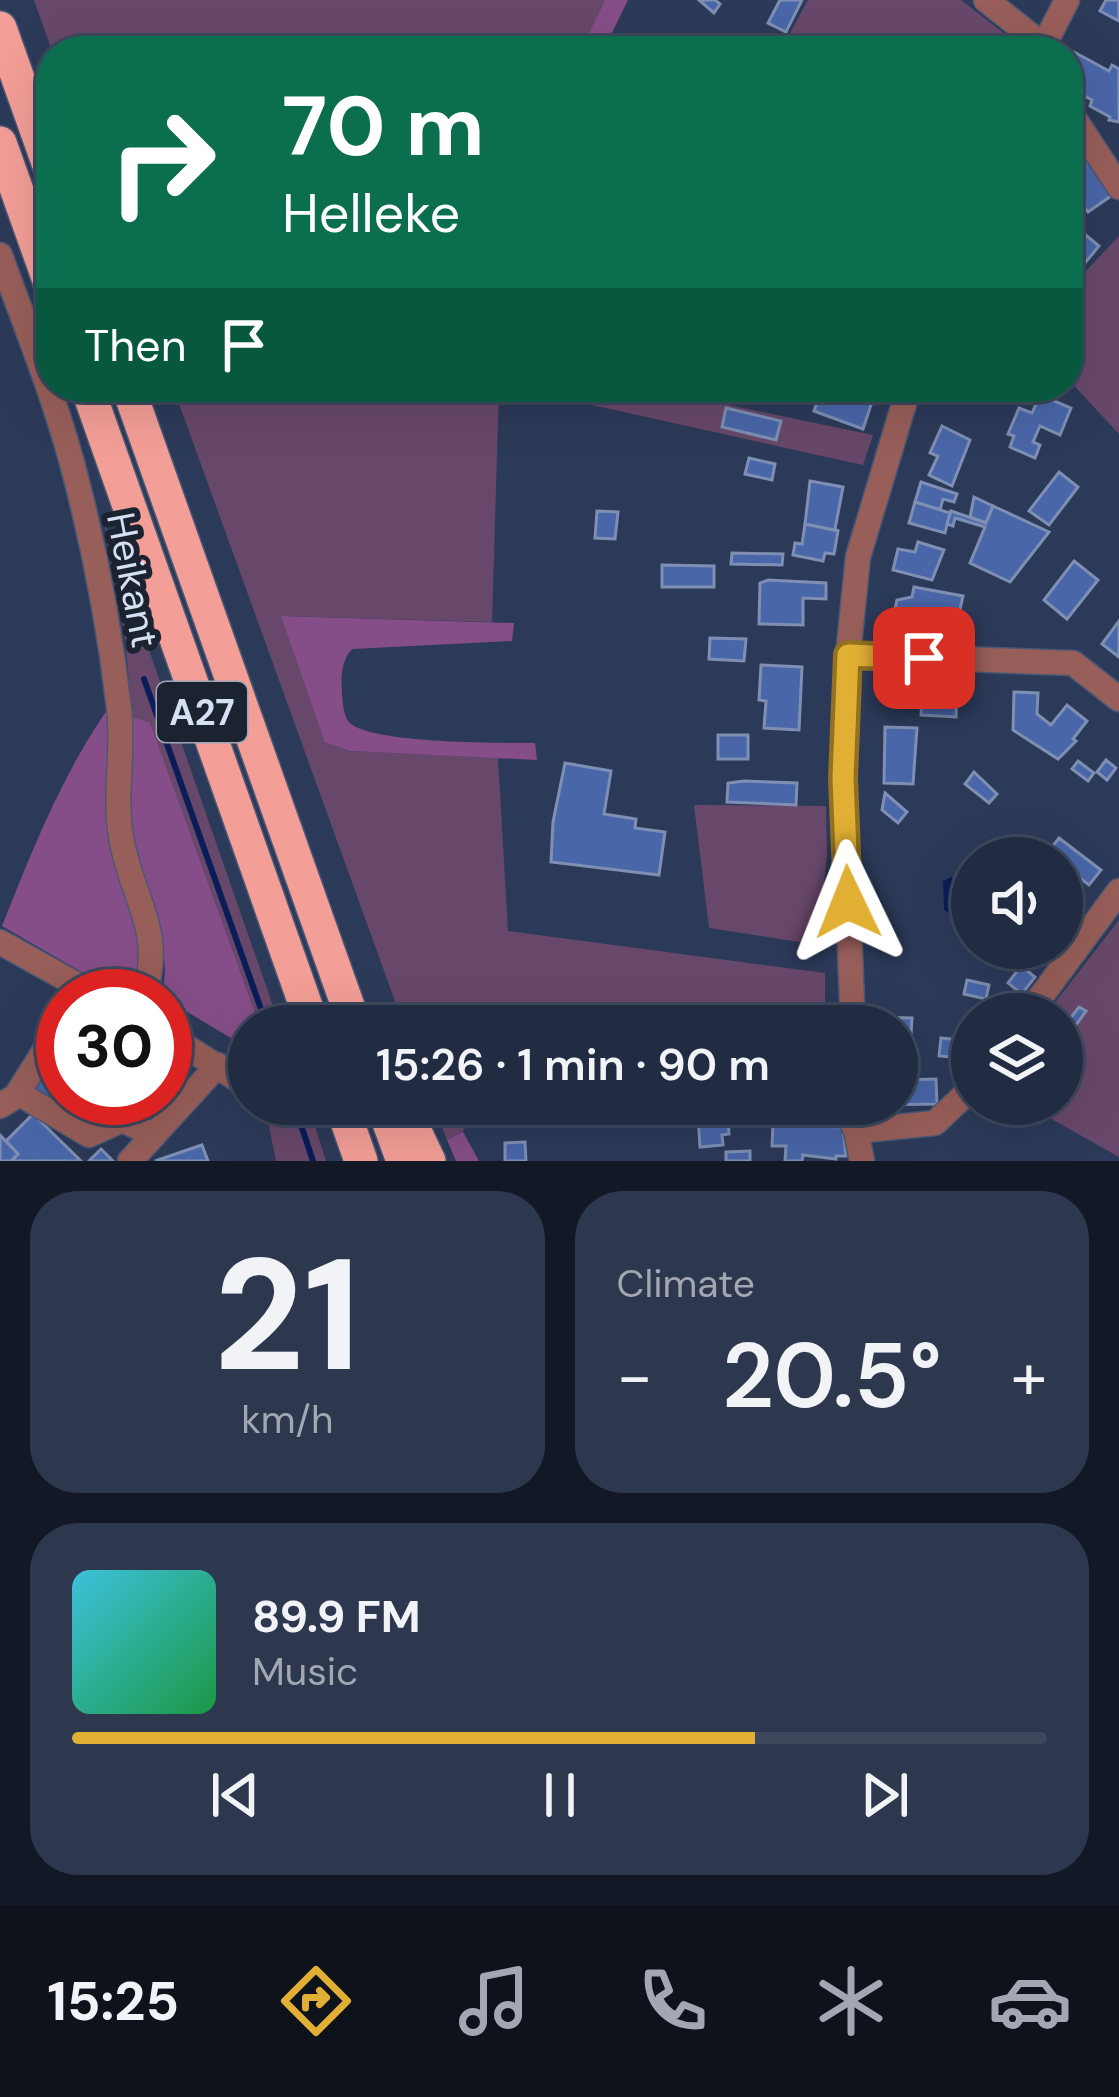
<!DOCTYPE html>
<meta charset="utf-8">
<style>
:root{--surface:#212c43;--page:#2d384e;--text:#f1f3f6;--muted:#a2a7b2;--line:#3e485c;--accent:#e1af34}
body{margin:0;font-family:"DM Sans",sans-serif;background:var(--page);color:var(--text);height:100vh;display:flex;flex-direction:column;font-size:45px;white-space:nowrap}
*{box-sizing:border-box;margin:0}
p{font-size:39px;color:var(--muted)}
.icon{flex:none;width:66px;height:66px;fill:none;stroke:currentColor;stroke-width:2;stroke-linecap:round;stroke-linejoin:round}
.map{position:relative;height:1161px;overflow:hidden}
.sheet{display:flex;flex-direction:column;gap:30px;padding:30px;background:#121825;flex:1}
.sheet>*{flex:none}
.hud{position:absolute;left:36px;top:36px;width:1047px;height:366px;border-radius:48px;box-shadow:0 12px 48px #0002,0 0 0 3px var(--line);background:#0b6e4f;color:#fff;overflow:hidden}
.tools{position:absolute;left:951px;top:837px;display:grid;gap:24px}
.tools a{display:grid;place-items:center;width:132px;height:132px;border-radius:50%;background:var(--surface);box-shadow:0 12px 48px #0002,0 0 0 3px var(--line);font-size:60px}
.speed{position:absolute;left:36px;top:969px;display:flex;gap:24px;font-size:60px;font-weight:700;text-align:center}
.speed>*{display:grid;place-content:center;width:156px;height:156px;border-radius:50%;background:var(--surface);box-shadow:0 12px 48px #0002,0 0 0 3px var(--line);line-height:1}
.speed .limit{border:18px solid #d22;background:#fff;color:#111}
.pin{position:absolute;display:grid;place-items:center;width:102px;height:102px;color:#fff;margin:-51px;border-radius:24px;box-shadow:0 6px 18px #0006}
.me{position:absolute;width:132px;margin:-66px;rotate:358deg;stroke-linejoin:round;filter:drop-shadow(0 0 9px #0008)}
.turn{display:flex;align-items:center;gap:42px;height:252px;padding:0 48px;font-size:54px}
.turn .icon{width:156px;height:156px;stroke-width:2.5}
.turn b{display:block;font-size:84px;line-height:102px}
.then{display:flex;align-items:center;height:114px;padding:0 48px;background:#0003;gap:24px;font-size:45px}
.big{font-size:90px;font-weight:600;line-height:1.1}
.sheet .widget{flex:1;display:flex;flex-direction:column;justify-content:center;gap:18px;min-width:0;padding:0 42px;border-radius:48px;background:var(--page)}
.sheet .dial{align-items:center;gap:0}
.dial b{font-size:156px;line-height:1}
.song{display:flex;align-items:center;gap:36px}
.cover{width:144px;height:144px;border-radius:18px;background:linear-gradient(135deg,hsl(190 70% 55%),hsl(140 70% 35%))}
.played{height:12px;border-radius:6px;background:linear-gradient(90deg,var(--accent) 70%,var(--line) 70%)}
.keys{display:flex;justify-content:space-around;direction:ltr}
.heat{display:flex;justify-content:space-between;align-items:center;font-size:66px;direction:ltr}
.sheet .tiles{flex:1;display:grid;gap:30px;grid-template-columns:1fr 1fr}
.widget:last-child{grid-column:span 2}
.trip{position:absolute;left:228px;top:1005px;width:690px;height:120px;border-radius:60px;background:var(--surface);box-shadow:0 12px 48px #0002,0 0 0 3px var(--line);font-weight:600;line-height:120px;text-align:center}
.tabs{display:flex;height:192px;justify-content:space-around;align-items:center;background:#0d121b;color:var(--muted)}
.tabs .icon{width:84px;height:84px}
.tabs .on{color:var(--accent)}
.tabs b{font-size:54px;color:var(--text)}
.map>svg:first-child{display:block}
</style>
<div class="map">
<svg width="1119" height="1161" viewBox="0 0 1119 1161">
<rect width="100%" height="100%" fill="#2c3a59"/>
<g fill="#68486a">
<polygon points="34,0 605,0 580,51 52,51"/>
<polygon points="808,0 961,0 1014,41 1018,51 780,51"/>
<polygon points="1119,236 1119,434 1068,379 1068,290"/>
<polygon points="173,387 499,387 492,622 282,616 351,751 498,758 508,931 825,973 825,1026 404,1026"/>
<polygon points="587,387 686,387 685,396 873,435 863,465 583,403"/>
<polygon points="104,521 280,1026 260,1026 150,724 132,717 125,638"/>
<polygon points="694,805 826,806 827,857 822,896 825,946 709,928"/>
<polygon points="1119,920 1119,1157 1025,1104 1062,1104 1062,1014 1046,1014"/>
<polygon points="256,1104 308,1104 326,1161 276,1161 267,1116"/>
<polygon points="433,1104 461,1104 465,1121 463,1132 447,1140"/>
</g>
<g fill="#864e89">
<polygon points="605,0 628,0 603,51 580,51"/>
<path d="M281 616 514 623 512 641 352 649C341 661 341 677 342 694 343 702 343 714 348 721 365 744 504 743 535 743L537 760 351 751 325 742Z"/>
<path d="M112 703 146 957C142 976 134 984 118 993L2 926C32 850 64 770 112 703Z"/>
<path d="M132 717 150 723 260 1026H249V1049L161 996C175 947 147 906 136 859 125 815 132 763 132 717Z"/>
<polygon points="463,1132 479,1161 456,1161 447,1140"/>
</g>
<polygon fill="#0a1d59" points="951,877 972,893 972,921 961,921 944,910 943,881"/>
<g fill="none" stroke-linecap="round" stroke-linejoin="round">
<g stroke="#0a1d59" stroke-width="6">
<polyline points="144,679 267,1026"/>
<polyline points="294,1104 313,1161"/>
</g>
</g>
<g fill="#4966a8" stroke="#7e8fb3" stroke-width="3">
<polygon points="699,0 715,0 720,4 714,13"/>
<polygon points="780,0 802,0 786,32 768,23"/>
<polygon points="1106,0 1119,0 1119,21 1100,11"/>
<polygon points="1074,52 1109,71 1112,65 1119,69 1119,122 1109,120 1110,117 1090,106 1092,100 1068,87 1068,63"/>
<polygon points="1068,127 1111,196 1088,212 1068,186"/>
<polygon points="1082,232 1099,246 1085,263 1068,249"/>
<polygon points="823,387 877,387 863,429 814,411"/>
<polygon points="1040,395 1071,408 1060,435 1040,426 1033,442 1040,445 1035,458 1010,447 1014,436 1008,434 1019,408 1032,413"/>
<polygon points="726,408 781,421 776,440 722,427"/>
<polygon points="942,426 970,440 952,486 929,475 938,456 930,453"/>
<polygon points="749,458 775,464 772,480 745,474"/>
<polygon points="1059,472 1078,487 1049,525 1029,511"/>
<polygon points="810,481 843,487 835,529 838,531 805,524"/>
<polygon points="921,482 957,494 954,502 943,499 940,510 915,502"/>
<polygon points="974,497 993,506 986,523 970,517"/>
<polygon points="915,502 950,513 945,533 909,523"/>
<polygon points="993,506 1049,532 1010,582 970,563 985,527 955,518 953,526 947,524 951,511 986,523"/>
<polygon points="597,511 618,512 615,539 595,538"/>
<polygon points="805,524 838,531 834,554 825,553 823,561 793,555 795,543 802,544"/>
<polygon points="918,542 944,550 932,580 893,570 898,549 915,552"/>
<polygon points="732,553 783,554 782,565 731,564"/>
<polygon points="1074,561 1098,580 1067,619 1044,600"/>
<polygon points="662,565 714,566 714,587 662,587"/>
<polygon points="768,580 826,583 826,599 803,598 803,625 759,624 760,583"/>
<polygon points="914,587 963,596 959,614 945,612 942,627 893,618 897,600 912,597"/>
<polygon points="1119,621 1119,657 1102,644"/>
<polygon points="710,638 746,639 744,661 709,659"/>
<polygon points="761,665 802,667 799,730 764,728 766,701 759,700"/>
<polygon points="898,672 940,674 939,692 957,693 956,717 921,715 922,698 898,697"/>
<polygon points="1014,692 1038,693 1037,714 1051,725 1067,705 1087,721 1073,739 1076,741 1058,759 1013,730"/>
<polygon points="885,727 917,728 913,784 884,783"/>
<rect x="718" y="735" width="30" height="24"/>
<polygon points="1106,760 1116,768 1107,780 1097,772"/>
<polygon points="1078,761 1094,773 1088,781 1072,769"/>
<polygon points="565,763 611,771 604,814 636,819 635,828 665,832 659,875 551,862 553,822"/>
<polygon points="974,772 997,794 989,803 965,784"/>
<polygon points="744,781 797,783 796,805 727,802 728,783"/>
<polygon points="885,793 907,812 898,823 882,810"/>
<polygon points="1059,838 1101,870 1089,885 1064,866 1062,858 1048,852"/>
<polygon points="1021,966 1035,977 1022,994 1008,983"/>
<polygon points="967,980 989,985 986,999 964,994"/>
<polygon points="1079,1007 1086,1011 1076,1025 1069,1020"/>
<polygon points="872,1017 912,1018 910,1053 916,1053 915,1059 909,1059 908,1077 901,1076 901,1080 936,1079 937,1104 874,1105 897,1104 897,1026 871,1026"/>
<polygon points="941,1038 962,1040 961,1058 939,1056"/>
<polygon points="57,1046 63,1049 63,1098 106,1098 93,1122 33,1091"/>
<polygon points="161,1098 152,1116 123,1101 119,1107 105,1099"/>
<polygon points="33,1114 81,1161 11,1161 18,1154 6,1141"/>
<polygon points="728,1114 729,1134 722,1135 723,1145 700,1147 698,1116"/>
<polygon points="773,1124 843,1127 846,1156 836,1156 836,1159 803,1155 802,1161 785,1161 786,1146 772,1146"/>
<polygon points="0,1135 18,1154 11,1161 0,1161"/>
<polygon points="525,1142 526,1161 505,1161 505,1143"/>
<polygon points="202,1145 208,1161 155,1161"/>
<polygon points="101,1149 113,1161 89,1161"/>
<polygon points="750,1151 750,1161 726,1161 726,1152"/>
</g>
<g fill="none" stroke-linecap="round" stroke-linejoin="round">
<defs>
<g id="minor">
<polyline points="986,0 1044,46"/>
<polyline points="1041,51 1067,0"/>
<polyline points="1068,109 1119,187"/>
<path d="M0 255C27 330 58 405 77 482 96 556 110 632 119 708 124 751 114 794 121 837 132 901 165 929 144 996"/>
<polyline points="848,655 1073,663 1119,699"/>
<polyline points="0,942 97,996"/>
<polyline points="1028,1014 1119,891"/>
<polyline points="853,1026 843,778 848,655 858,557 909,387"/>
<polyline points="165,1033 246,1085"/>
<polyline points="18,1093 89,1135 122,1120 154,1135 218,1065"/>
<polyline points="843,1104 856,1131 862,1161"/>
<polyline points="0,1106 16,1096 63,1021"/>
<polyline points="467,1109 583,1104"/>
<polyline points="856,1131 935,1123 972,1088"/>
<polyline points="130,1161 154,1135"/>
</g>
<g id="highway">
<polyline points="0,28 51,171"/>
<polyline points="0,143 51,286"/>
<polyline points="87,387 313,1026"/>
<polyline points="128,387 355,1026"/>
<polyline points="341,1104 361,1161"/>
<polyline points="402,1104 429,1161"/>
<polyline points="383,1106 403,1161"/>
</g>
</defs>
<use href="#minor" stroke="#4b5875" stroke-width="27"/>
<use href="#highway" stroke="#4b5875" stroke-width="36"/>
<use href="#minor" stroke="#985e59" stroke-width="24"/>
<use href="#highway" stroke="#f39e97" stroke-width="33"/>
</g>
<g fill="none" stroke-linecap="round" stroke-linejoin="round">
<defs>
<polyline id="route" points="848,902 843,778 848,655 924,658"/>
</defs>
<use href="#route" stroke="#927222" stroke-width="30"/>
<use href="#route" stroke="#e1af34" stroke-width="21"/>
</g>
<g text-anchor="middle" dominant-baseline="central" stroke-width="12" stroke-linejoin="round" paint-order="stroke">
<rect fill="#1b2230" stroke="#9ea6b8" stroke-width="3" x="157" y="682" width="90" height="60" rx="9"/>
<g font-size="36" font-weight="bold" fill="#d6dff3">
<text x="202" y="712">A27</text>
</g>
<g font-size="39" fill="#d6dff3" stroke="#1b2230">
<text transform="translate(133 580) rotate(79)">Heikant</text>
</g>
</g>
</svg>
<div class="tools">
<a><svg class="icon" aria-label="sound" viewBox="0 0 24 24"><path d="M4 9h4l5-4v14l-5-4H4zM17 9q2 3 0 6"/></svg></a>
<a><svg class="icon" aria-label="layers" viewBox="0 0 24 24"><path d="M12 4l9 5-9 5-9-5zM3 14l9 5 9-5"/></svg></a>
</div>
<div class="speed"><div class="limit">30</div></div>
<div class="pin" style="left:924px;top:658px;background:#d93025"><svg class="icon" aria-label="arrive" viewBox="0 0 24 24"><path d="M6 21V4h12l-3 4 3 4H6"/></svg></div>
<svg class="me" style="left:848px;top:902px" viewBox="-20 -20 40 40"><path d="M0-17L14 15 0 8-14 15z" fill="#e1af34" stroke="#fff" stroke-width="4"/></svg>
<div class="trip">15:26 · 1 min · 90 m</div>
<div class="hud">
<div class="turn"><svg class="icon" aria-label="right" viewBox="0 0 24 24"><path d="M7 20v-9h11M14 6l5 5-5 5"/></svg><div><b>70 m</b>Helleke</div></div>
<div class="then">Then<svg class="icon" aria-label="arrive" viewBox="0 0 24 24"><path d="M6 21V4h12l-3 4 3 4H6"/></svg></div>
</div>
</div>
<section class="sheet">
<div class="tiles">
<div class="widget dial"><b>21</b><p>km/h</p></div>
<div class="widget"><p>Climate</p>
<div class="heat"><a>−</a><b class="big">20.5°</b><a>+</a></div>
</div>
<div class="widget">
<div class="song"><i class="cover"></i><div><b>89.9 FM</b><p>Music</p></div></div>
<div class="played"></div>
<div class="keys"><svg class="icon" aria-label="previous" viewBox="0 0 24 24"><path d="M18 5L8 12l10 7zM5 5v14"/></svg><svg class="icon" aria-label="pause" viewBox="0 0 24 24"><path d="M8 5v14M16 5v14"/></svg><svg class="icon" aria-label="next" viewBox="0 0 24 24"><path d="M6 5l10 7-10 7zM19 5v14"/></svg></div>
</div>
</div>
</section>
<nav class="tabs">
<b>15:25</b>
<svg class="icon on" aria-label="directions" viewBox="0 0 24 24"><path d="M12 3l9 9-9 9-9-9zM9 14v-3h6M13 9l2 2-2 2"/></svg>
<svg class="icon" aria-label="music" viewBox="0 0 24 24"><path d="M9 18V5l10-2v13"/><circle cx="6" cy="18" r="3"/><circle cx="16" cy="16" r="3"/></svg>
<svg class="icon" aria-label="phone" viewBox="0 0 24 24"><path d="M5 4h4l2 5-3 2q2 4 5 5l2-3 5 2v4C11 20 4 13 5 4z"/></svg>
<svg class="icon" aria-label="climate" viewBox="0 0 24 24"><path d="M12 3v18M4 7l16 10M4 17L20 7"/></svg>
<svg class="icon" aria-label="car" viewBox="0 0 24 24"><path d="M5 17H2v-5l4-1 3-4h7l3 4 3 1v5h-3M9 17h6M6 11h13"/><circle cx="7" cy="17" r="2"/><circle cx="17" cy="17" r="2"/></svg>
</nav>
